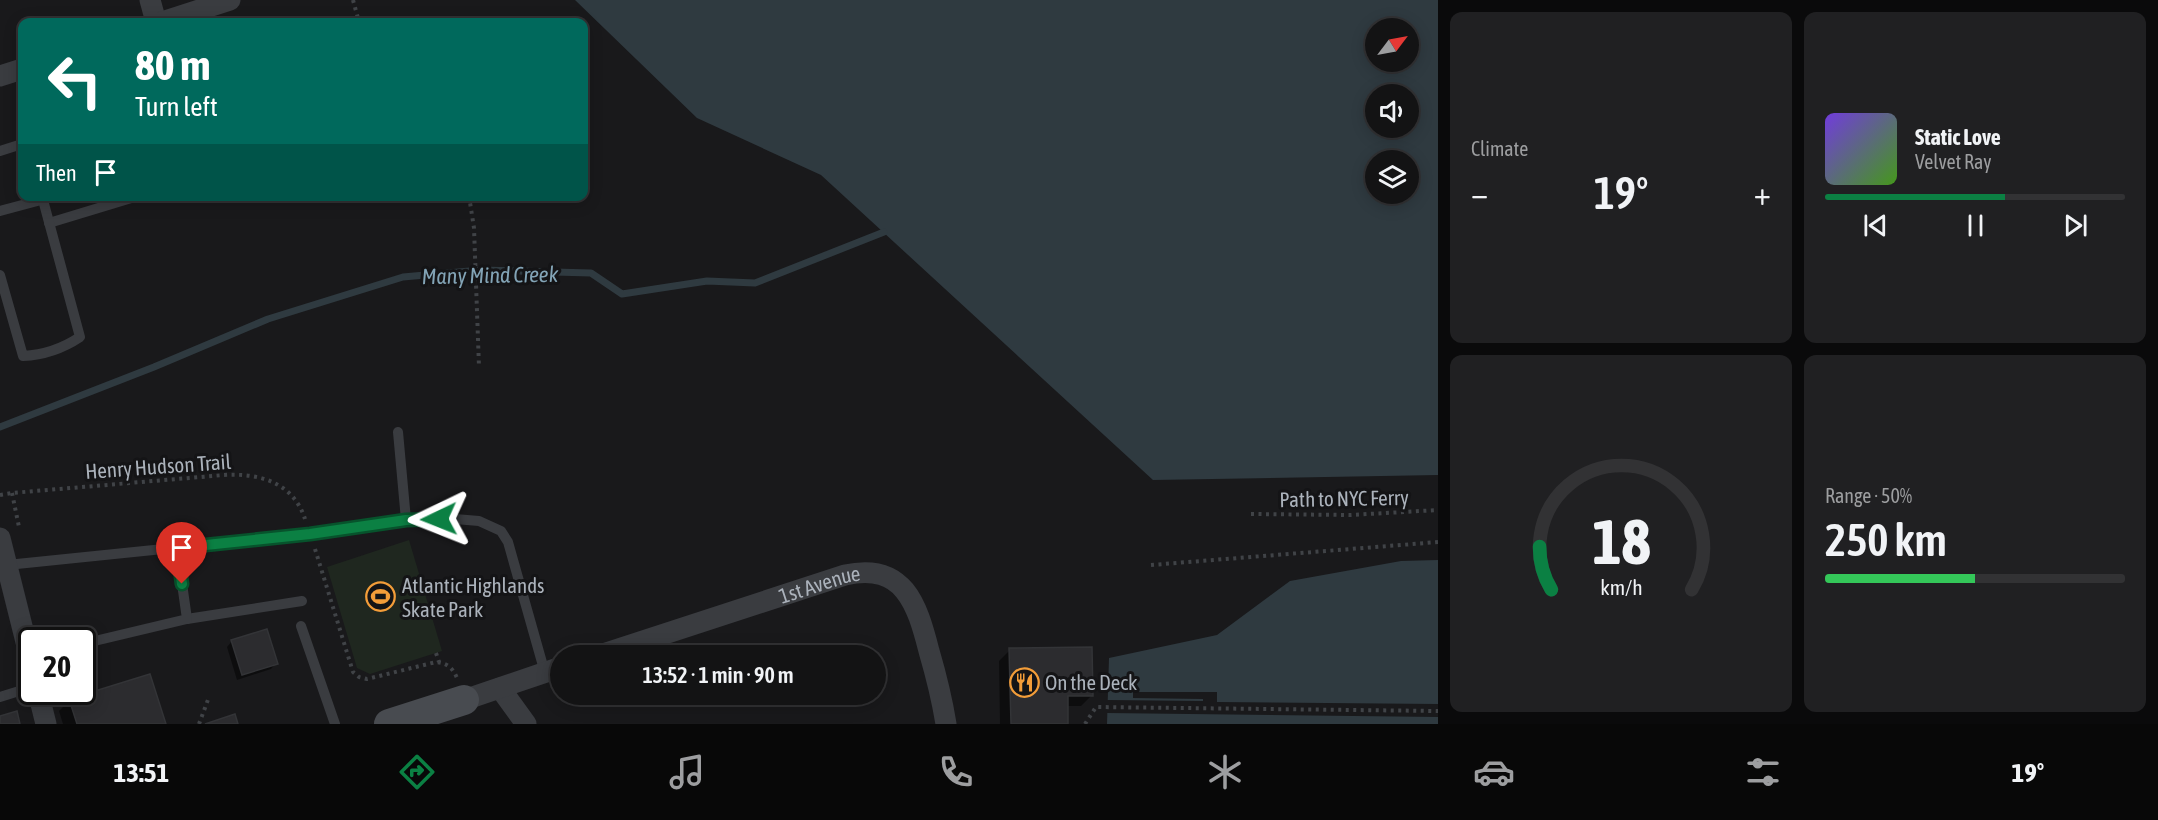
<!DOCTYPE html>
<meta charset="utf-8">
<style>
:root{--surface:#131314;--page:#202022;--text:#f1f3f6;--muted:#9d9ea0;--line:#323234;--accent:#0b8043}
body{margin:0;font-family:"Asap Condensed",sans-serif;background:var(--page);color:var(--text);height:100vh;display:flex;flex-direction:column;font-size:22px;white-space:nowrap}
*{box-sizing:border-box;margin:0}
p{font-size:20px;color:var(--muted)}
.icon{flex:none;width:33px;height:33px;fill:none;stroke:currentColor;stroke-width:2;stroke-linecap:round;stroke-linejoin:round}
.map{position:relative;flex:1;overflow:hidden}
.sheet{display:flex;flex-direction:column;gap:12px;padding:12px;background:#0a0a0b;width:720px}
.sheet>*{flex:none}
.guide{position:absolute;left:18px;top:18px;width:570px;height:183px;border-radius:12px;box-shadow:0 3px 15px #0003,0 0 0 2px var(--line);background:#00695c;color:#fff;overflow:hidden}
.needle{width:39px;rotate:58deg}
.controls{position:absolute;left:1365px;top:18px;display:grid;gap:12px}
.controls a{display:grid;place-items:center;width:54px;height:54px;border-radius:50%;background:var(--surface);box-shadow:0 3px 15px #0003,0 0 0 2px var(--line);font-size:30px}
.speed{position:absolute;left:18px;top:627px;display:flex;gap:12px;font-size:30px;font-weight:700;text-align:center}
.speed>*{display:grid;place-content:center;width:78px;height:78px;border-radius:50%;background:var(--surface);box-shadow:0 3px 15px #0003,0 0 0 2px var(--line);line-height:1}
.speed .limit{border:3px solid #111;border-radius:9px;background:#fff;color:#111}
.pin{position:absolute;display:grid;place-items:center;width:51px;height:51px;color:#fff;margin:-62px -26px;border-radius:50% 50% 50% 0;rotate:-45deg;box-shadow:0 0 6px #0007}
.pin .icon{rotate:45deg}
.me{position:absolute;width:66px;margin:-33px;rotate:268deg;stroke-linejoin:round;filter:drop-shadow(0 0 4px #0008)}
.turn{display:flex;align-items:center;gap:21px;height:126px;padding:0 18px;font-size:27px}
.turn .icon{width:78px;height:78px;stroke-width:2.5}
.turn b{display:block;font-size:42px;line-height:51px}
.then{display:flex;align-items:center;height:57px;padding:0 18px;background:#0003;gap:12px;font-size:22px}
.big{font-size:45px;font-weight:600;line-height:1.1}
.sheet .widget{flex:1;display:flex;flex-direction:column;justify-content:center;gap:9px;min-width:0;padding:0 21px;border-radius:12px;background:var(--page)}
.sheet .dial{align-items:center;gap:0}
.dial svg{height:156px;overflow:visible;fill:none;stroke:var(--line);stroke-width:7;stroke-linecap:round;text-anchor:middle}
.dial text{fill:var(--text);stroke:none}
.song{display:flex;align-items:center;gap:18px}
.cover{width:72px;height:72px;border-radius:9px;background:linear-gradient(135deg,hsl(260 70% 55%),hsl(100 70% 35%))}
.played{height:6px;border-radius:3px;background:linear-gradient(90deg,var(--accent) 60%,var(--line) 60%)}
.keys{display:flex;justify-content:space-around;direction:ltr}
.heat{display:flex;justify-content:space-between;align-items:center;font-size:33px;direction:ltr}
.charge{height:9px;border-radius:4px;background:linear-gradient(90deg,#34c759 50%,var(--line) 0)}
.sheet .tiles{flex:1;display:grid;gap:12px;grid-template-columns:repeat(2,1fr)}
.trip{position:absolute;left:550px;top:645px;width:336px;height:60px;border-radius:30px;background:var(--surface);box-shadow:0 3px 15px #0003,0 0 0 2px var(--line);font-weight:600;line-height:60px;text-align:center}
.tabs{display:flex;height:96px;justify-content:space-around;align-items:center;background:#080808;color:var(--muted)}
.tabs .icon{width:42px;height:42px}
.tabs .active{color:var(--accent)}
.tabs b{font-size:27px;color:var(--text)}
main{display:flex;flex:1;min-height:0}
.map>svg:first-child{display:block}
</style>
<main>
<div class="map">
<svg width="1438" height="724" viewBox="0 0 1438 724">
<rect width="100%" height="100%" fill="#19191b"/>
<polygon fill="#1f271f" points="409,540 442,651 370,674 357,668 327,567"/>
<g fill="#2f3a40" fill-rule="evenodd">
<path d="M575 0H1438V475L1153 480 821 175 697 118ZM1376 28H1408V62H1376ZM1376 94H1408V128H1376ZM1376 160H1408V194H1376Z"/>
<polygon points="1438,560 1438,724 1107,724 1109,658 1217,635 1290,581 1401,561"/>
</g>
<polygon fill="#19191b" points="1133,692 1217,692 1217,702 1438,704 1438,717 1107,713 1107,700 1203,701 1203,699 1133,698"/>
<g fill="#0007">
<polygon points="232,641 276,663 271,669 237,680 227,647"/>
<polygon points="1010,650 1092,695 1081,706 1067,706 1067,724 1000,724 999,661"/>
<polygon points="783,694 867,694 867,698 858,706 783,705"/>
<polygon points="70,700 164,724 63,724 59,711"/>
</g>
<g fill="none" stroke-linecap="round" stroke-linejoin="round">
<polyline stroke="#2f3a40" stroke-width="7" points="0,427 154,367 268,319 403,277 481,270 591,273 622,294 707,281 755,283 884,232"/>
</g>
<g fill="#2c2c2f" stroke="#333437" stroke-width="1.5">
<polygon points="267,629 278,664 242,675 231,640"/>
<polygon points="1092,647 1093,696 1068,696 1068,724 1011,724 1009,648"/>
<polygon points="150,674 166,724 77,724 69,699"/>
<rect x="791" y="694" width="77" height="4"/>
<polygon points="17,711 20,724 0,724 0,716"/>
<polygon points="235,714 238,724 205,724"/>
</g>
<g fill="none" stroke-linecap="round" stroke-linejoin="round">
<g stroke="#404347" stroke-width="4" stroke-dasharray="3 4.5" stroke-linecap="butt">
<polyline points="353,0 359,22"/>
<polyline points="469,196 474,228 479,367"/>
<polyline points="12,493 19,527"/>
<path d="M0 495 12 493 224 475C259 473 293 482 305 519"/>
<polyline points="1251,514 1351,515 1438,510"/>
<path d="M315 549 353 672 359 677 367 679 436 662C447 663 453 668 457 678"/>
<polyline points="1151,565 1438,542"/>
<polyline points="436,653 439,662"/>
<polyline points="199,724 209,697"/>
<polyline points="1085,724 1096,707 1438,711"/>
</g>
<g stroke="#3a3c40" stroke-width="10">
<polyline points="0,151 22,144"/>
<polyline points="0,211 56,196"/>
<polyline points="49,223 138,196"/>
<path d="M0 275 23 356C44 355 62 349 80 337L43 200"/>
<polyline points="398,432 406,520"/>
<polyline points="7,565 310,534 406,520 455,519 479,521 501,531 508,542 545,673"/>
<polyline points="187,619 302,601"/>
<polyline points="301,626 335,724"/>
<polyline points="82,644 187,619 177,548"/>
<polyline points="0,697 32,687"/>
</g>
<g stroke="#3a3c40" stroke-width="21">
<polyline points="150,0 156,22"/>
<polyline points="162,22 230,0"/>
<polyline points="0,76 22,69"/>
<polyline points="0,538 32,666"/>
<path id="s1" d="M597 656 845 575C904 562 917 604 929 651 936 675 942 699 946 724"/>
<polyline points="500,688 526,724"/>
<polyline points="38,692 46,724"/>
<polyline points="464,700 561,667"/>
</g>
<polyline stroke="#484b50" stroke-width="30" points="389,724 464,700"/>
</g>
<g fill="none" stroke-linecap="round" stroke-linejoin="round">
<defs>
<polyline id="route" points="182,584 177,548 310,534 406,520 439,519"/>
</defs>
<use href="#route" stroke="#07532c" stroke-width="15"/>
<use href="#route" stroke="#0b8043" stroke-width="10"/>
</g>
<defs>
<symbol id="stadium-ring" viewBox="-11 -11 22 22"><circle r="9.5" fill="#141416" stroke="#f39d39" stroke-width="1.5"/><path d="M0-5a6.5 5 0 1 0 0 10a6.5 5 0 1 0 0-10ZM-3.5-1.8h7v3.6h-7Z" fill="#f39d39"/></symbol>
<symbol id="restaurant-ring" viewBox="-11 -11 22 22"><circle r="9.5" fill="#141416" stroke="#f39d39" stroke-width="1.5"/><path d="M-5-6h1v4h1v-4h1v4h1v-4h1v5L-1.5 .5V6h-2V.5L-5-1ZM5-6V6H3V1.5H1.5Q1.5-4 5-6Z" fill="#f39d39"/></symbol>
</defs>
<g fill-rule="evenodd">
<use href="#stadium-ring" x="364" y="580" width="33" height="33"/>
<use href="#restaurant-ring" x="1008" y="666" width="33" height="33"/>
</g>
<g text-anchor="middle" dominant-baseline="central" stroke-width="6" stroke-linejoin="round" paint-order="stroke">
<g font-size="21" fill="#abb2bb" stroke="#141416">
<text transform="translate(158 466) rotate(-4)">Henry Hudson Trail</text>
<text transform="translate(1344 498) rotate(-1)">Path to NYC Ferry</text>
<text stroke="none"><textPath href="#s1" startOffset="234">1st Avenue</textPath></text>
</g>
<g font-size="21" fill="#abb2bb" stroke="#141416" text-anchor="start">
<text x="402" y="585">Atlantic Highlands<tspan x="402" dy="24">Skate Park</tspan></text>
<text x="1045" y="682">On the Deck</text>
</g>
<g font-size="22" font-style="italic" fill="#83a4b6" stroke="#141416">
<text transform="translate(490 275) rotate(-1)">Many Mind Creek</text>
</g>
</g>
</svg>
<div class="controls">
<a><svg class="needle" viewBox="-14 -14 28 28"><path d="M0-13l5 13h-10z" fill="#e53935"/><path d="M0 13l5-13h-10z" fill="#9d9ea0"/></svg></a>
<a><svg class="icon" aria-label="sound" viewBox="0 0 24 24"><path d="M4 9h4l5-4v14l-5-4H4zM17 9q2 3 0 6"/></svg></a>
<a><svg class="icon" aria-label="layers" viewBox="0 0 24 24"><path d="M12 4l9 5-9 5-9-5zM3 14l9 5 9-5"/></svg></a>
</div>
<div class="speed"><div class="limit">20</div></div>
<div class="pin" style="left:182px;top:584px;background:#d93025"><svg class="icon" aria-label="arrive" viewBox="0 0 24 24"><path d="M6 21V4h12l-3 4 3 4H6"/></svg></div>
<svg class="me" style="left:439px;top:519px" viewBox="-20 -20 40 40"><path d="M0-17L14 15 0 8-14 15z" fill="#0b8043" stroke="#fff" stroke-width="4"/></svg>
<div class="trip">13:52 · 1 min · 90 m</div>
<div class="guide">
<div class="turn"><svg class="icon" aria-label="left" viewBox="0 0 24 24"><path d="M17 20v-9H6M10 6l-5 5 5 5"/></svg><div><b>80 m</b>Turn left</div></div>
<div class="then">Then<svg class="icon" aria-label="arrive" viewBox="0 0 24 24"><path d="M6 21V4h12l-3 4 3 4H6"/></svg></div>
</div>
</div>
<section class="sheet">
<div class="tiles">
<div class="widget"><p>Climate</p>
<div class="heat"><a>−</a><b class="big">19°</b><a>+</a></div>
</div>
<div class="widget">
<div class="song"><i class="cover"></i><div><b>Static Love</b><p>Velvet Ray</p></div></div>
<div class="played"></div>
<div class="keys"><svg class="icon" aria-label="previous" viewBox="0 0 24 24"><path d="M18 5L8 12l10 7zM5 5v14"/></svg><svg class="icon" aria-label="pause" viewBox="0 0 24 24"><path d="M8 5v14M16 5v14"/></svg><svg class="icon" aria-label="next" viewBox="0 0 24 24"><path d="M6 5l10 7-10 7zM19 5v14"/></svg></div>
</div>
<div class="widget dial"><svg viewBox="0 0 100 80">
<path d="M14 69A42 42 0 1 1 86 69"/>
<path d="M14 69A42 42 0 0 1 8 47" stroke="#0b8043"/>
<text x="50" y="56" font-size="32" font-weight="700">18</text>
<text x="50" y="72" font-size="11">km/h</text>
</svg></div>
<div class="widget"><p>Range · 50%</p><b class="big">250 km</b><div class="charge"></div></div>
</div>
</section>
</main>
<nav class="tabs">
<b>13:51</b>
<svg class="icon active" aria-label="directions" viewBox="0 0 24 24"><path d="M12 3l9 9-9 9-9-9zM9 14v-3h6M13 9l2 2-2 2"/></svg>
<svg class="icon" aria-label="music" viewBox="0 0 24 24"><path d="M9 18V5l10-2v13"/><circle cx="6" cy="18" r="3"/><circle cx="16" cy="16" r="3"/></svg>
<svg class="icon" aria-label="phone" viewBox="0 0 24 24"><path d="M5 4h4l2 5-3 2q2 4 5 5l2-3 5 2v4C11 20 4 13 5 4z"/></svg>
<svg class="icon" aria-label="climate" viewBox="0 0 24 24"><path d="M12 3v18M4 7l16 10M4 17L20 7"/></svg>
<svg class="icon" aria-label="car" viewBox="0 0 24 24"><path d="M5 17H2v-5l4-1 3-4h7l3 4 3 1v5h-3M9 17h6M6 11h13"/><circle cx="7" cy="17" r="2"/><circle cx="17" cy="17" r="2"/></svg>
<svg class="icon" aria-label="filters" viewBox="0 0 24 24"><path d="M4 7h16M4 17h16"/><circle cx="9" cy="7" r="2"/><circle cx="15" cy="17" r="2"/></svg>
<b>19°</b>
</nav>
